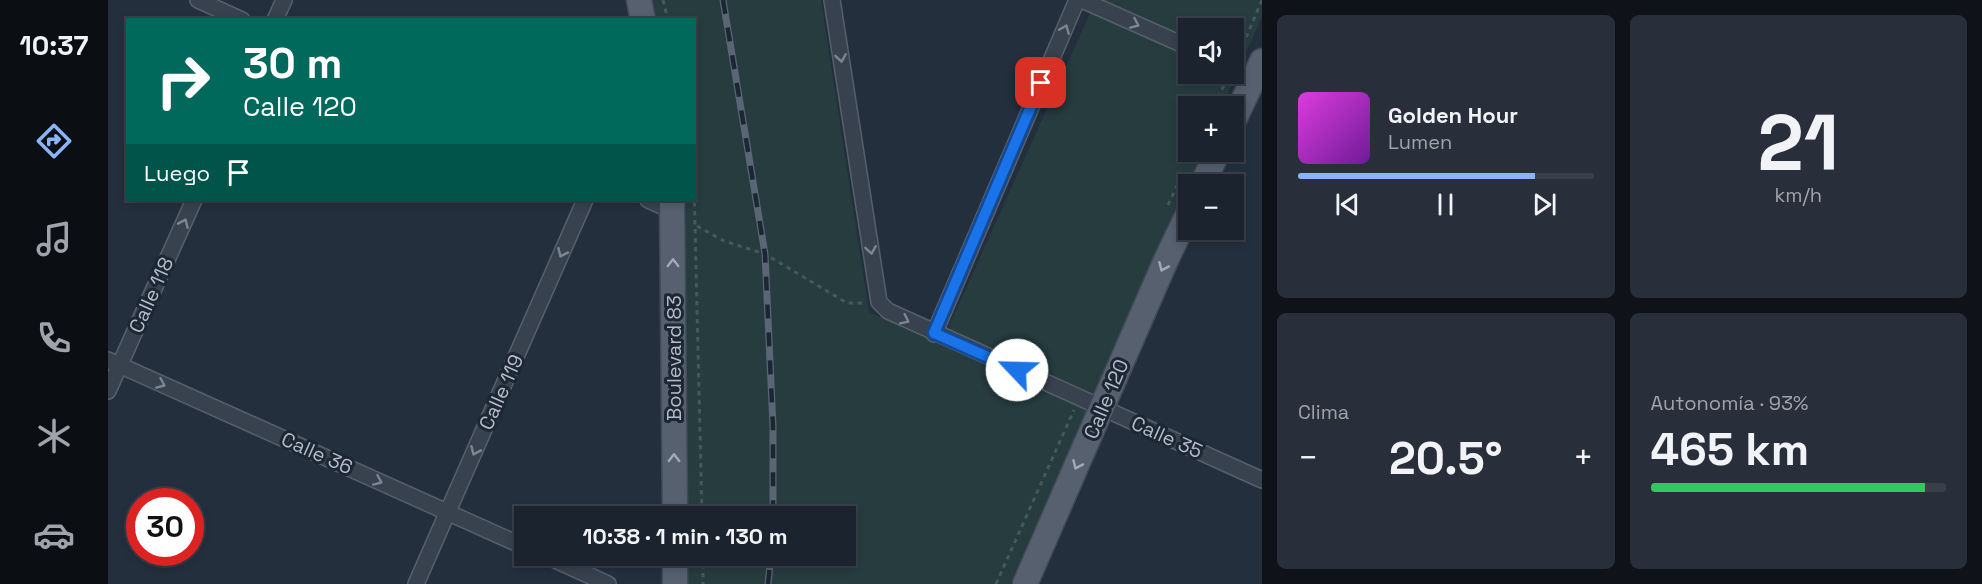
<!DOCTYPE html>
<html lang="es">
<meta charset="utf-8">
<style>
:root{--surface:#1b232e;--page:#282f3a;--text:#f1f3f6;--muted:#a0a4aa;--line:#39404a;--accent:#8ab4f8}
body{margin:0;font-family:"Space Grotesk",sans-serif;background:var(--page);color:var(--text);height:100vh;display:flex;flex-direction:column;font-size:22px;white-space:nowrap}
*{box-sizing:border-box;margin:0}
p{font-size:20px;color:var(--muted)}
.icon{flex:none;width:33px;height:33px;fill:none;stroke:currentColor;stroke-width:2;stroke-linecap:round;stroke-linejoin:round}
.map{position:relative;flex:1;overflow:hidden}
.details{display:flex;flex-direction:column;gap:15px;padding:15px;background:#0f1319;width:720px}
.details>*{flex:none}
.hud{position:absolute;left:18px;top:18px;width:570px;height:183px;border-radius:0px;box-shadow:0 3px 9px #0003,0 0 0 2px var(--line);background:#00695c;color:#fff;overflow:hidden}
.tools{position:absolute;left:1070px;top:18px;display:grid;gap:12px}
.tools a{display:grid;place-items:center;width:66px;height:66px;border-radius:0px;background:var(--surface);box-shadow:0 3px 9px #0003,0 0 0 2px var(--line);font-size:30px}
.speed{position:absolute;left:18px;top:488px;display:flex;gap:12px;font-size:30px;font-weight:700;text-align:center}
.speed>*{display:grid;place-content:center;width:78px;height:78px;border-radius:50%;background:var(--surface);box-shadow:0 3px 9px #0003,0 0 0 2px var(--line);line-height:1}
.speed .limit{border:9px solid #d22;background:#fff;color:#111}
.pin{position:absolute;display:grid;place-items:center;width:51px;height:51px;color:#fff;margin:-26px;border-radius:12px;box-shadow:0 3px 9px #0006}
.me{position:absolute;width:66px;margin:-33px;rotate:294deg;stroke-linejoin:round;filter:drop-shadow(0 0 4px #0008)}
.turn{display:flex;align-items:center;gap:21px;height:126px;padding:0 18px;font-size:27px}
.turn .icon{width:78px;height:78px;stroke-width:2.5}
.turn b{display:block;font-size:42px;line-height:51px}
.then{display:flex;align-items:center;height:57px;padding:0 18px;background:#0003;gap:12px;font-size:22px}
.big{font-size:45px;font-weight:700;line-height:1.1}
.details .card{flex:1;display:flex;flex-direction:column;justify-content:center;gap:9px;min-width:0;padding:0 21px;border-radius:9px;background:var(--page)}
.details .dial{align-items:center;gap:0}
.dial b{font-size:78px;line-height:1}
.song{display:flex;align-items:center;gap:18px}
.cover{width:72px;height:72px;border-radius:9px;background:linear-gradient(135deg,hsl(300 70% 55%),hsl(280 70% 35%))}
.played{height:6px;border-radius:3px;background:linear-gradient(90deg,var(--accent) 80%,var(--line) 80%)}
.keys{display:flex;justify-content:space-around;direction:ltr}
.heat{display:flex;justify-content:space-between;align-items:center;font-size:33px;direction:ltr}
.charge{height:9px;border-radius:4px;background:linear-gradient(90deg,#34c759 93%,var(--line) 0)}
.details .tiles{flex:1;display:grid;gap:15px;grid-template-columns:repeat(2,1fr)}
.trip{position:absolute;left:406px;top:506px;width:342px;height:60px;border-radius:0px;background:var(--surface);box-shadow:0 3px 9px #0003,0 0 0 2px var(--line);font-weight:700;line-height:60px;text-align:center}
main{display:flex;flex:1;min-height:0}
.tabs{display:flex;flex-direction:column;width:108px;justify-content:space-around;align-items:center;background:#0b0e12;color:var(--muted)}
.tabs .icon{width:42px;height:42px}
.tabs .on{color:var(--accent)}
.tabs b{font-size:27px;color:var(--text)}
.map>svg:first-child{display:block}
</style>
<main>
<nav class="tabs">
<b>10:37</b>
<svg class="icon on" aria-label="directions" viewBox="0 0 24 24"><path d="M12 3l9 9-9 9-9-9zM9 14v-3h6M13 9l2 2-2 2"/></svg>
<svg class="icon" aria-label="music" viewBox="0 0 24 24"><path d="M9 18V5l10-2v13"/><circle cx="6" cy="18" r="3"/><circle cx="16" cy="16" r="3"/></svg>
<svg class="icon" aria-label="phone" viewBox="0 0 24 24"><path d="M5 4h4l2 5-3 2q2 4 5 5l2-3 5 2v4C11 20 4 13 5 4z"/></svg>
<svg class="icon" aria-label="climate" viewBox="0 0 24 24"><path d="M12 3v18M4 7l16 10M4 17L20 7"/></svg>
<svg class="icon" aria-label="car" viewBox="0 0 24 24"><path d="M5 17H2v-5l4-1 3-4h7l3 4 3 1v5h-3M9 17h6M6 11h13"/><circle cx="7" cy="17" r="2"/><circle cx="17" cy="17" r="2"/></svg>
</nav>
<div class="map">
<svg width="1154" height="584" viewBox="0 0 1154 584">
<rect width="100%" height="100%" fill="#242f3e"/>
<path fill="#263c3f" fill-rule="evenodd" d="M541 0H713L761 312 833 344 988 0H1154V17L1114 106H1080V152H1094L902 584H578V555H738V516H578V249L575 200H586V20L546 19ZM1080 28H1125V74H1080Z"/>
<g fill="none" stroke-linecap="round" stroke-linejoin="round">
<defs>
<g id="minor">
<polyline points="90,0 134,20"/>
<polyline points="724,0 771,302 780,311 1154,480"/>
<polyline points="974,0 1080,47"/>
<polyline points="167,20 176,0"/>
<polyline points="1125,67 1153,79"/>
<polyline points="540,200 565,211"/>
<polyline points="826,334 969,0"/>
<polyline points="0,360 417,547"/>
<polyline points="0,391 86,200"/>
<polyline points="436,555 500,584"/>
<polyline points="308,584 477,200"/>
</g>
<g id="primary">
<polyline points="531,0 535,20"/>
<polyline points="1125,122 1154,61"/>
<polyline points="1094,184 1110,152"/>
<polyline points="564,200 567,516"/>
<polyline points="567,555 567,584"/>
<polyline points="917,584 1058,260 1080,214"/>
</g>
</defs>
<use href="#minor" stroke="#565f6c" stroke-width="18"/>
<use href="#primary" stroke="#414a57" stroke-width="27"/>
<g stroke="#44595c" stroke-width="3" stroke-dasharray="4.5 4.5" stroke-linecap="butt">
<polyline points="555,0 560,20"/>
<polyline points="1131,54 1154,0"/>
<polyline points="1106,106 1118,81"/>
<polyline points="1082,159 1085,152"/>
<polyline points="586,184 594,516"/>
<polyline points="1060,205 1074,175"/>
<polyline points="589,226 616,241 657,254 739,303 755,303"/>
<polyline points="595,555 595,584"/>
<polyline points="888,584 966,410"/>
</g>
<use href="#minor" stroke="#38414e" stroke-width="15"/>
<use href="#primary" stroke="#56606e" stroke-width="24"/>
<defs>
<g id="rail">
<polyline points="615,0 657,254 665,426 665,516"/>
<polyline points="660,584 663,555"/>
</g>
</defs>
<use href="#rail" stroke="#5a6575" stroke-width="7"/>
<use href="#rail" stroke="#1d2633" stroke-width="4.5" stroke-dasharray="14" stroke-linecap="butt"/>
</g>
<defs><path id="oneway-chevron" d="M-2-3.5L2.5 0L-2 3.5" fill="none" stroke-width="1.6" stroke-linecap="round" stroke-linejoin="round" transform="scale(1.5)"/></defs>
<g stroke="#7c8592">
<use href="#oneway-chevron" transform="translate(1027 24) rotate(24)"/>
<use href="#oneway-chevron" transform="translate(957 29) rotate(-67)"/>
<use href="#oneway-chevron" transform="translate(733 58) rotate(81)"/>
<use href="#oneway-chevron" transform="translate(76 223) rotate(-66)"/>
<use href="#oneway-chevron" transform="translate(763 250) rotate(81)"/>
<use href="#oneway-chevron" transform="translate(454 253) rotate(114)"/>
<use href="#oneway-chevron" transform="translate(797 320) rotate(26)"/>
<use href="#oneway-chevron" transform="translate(53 384) rotate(24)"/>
<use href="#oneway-chevron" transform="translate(367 451) rotate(114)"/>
<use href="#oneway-chevron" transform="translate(270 481) rotate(24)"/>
</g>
<g stroke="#a1aab7">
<use href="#oneway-chevron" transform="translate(565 263) rotate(-90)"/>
<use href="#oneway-chevron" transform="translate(1055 267) rotate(114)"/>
<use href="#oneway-chevron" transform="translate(566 458) rotate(-90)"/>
<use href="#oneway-chevron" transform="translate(969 465) rotate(114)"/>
</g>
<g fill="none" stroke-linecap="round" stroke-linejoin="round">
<defs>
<polyline id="route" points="909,370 826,333 933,83"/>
</defs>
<use href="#route" stroke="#114b97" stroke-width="15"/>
<use href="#route" stroke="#1a73e8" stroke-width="10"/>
</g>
<g text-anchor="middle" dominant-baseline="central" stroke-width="6" stroke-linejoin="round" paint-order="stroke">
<g font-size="20" fill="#b4bcc9" stroke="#1d2633">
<text transform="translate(43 295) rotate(-66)">Calle 118</text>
<text transform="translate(566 358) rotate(-90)">Boulevard 83</text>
<text transform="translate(393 392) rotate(-66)">Calle 119</text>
<text transform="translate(998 399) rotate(-67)">Calle 120</text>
<text transform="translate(1059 437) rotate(24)">Calle 35</text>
<text transform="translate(209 453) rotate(24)">Calle 36</text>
</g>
</g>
</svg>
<div class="tools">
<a><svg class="icon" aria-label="sound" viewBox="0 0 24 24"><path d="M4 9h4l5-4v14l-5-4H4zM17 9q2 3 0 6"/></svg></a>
<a>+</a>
<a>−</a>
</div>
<div class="speed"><div class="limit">30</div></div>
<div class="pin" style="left:933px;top:83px;background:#d93025"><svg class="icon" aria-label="arrive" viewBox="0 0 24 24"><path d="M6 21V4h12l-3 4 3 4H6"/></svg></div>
<svg class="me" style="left:909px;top:370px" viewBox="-20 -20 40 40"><circle r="19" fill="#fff"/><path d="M0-13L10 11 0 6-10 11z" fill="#1a73e8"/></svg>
<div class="trip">10:38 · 1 min · 130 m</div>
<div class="hud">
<div class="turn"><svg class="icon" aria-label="right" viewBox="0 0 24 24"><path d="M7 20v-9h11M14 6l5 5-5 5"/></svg><div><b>30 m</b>Calle 120</div></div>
<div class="then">Luego<svg class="icon" aria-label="arrive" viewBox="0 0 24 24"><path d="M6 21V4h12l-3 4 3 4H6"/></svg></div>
</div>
</div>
<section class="details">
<div class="tiles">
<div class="card">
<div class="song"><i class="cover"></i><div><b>Golden Hour</b><p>Lumen</p></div></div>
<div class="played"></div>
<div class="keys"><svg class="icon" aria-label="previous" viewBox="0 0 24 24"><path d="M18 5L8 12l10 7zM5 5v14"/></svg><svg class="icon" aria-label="pause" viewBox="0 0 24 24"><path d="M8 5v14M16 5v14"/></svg><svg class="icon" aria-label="next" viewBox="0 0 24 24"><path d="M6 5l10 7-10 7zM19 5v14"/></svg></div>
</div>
<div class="card dial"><b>21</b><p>km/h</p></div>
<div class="card"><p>Clima</p>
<div class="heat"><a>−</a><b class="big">20.5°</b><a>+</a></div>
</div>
<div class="card"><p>Autonomía · 93%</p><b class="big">465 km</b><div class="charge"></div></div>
</div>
</section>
</main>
